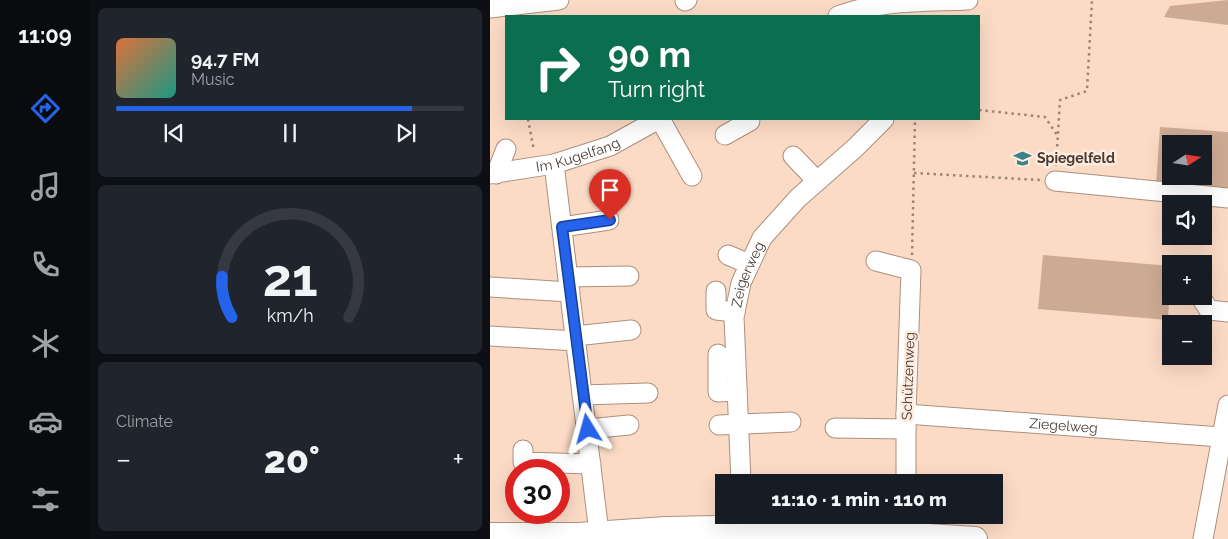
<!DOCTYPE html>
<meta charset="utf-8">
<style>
:root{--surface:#171b24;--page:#20242c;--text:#f1f3f6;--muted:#9ea1a6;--line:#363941;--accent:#2563eb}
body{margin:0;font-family:Raleway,sans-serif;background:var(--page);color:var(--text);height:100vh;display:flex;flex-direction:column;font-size:19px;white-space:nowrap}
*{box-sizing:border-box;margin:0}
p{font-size:16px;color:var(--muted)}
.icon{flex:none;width:28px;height:28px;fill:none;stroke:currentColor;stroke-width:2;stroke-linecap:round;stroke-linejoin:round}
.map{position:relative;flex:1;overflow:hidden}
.drawer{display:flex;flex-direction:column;gap:8px;padding:8px;background:#0d0f14;width:400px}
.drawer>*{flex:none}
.hud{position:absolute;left:15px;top:15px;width:475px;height:105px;border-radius:0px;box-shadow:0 5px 20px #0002;background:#0b6e4f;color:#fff;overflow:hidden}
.needle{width:32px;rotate:78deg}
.tools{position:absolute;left:672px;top:135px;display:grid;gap:10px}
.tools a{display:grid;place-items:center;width:50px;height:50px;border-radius:0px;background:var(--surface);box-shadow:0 5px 20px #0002;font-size:25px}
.speed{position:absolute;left:15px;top:459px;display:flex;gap:10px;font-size:25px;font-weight:700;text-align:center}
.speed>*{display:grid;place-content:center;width:65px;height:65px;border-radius:50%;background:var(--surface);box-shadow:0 5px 20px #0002;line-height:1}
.speed .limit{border:8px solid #d22;background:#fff;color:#111}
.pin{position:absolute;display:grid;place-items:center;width:42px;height:42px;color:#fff;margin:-51px -21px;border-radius:50% 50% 50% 0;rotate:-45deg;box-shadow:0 0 5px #0007}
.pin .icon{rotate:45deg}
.me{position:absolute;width:55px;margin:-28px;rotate:352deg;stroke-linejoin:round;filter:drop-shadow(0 0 4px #0008)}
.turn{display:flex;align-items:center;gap:18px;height:105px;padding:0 20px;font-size:22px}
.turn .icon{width:65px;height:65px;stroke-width:2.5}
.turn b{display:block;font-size:35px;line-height:42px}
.big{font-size:38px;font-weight:800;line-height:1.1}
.drawer .card{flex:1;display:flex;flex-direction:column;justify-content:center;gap:8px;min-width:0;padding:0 18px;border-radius:8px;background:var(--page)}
.drawer .dial{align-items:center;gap:0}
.dial svg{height:130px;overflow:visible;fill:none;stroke:var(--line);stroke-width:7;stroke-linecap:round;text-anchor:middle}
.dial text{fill:var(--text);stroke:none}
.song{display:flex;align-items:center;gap:15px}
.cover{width:60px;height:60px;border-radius:8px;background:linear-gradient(135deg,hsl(20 70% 55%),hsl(170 70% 35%))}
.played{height:5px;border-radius:2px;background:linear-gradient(90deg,var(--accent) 85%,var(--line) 85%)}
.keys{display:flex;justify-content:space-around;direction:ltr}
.heat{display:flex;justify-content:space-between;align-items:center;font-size:28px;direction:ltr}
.trip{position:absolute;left:225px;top:474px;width:288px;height:50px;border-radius:0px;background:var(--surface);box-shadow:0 5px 20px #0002;font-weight:800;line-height:50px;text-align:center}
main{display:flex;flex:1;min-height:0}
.menu{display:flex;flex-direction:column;width:90px;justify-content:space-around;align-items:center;background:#090b0e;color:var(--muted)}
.menu .icon{width:35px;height:35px}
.menu .active{color:var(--accent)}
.menu b{font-size:22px;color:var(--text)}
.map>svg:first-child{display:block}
</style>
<main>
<nav class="menu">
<b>11:09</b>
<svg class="icon active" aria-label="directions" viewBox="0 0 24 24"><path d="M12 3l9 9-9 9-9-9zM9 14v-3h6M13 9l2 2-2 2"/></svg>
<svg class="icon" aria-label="music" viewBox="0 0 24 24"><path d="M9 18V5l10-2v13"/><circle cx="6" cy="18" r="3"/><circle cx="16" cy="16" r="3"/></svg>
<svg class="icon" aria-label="phone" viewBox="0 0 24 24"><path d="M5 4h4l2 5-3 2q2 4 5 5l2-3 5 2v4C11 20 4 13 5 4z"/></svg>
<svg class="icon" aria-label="climate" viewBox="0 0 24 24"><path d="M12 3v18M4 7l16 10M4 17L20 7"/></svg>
<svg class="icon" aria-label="car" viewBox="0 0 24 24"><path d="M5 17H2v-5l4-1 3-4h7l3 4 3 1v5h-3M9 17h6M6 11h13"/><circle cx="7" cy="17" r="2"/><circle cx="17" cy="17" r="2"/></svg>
<svg class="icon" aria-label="filters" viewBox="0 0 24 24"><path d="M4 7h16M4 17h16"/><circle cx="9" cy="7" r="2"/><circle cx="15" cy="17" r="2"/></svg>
</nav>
<section class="drawer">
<div class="card">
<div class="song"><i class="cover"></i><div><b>94.7 FM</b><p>Music</p></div></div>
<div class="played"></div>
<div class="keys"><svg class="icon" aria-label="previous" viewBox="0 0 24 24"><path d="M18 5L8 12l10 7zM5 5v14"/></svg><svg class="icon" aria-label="pause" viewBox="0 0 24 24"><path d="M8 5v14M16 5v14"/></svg><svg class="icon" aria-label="next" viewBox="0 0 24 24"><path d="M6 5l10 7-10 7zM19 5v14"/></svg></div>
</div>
<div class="card dial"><svg viewBox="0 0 100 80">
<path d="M14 69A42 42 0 1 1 86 69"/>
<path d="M14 69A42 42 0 0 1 8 44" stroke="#2563eb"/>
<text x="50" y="56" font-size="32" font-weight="700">21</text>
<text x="50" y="72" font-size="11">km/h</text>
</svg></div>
<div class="card"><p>Climate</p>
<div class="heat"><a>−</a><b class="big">20°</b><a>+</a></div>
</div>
</section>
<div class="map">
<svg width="738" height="539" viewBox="0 0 738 539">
<rect width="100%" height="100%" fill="#fcdbc6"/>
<g fill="#ceaa94" fill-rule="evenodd">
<polygon points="738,0 738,25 674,17 680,6"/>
<path d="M670 127 738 132V191L666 186ZM681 144H714V176H681Z"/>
<polygon points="553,255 681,266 678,320 548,309"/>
</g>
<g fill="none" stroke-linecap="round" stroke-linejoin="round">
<defs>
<g id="minor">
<polyline points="195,1 197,0"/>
<polyline points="0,8 69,0"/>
<path d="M348 16C390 0 433 2 478 0"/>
<polyline points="170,119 202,176"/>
<polyline points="235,135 260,121 259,119"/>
<polyline points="303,156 327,181"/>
<polyline points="64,164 109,533"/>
<path id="s1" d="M0 174 64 164 120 146 169 119"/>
<polyline points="6,174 16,149"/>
<polyline points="565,181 738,198"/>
<polyline points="72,227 119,220"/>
<polyline points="238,255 259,264"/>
<polyline points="386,261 421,270 416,414 416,482"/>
<polyline points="78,277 139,276"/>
<polyline points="0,287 80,292"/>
<polyline points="226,291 226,310 245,312"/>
<polyline points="710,296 719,310 738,312"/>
<polyline points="0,336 86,341"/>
<polyline points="85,336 141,330"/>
<polyline points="228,354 228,392 247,391"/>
<polyline points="92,395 158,393"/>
<path id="s2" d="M416 414 731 437"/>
<polyline points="229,425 301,422"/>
<polyline points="345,428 416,429"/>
<polyline points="98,429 139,425"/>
<polyline points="33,450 33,462 101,464"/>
<path id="s3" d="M251 482 244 317 251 283 272 238 308 198 365 148 394 119"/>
<polyline points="417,515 417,534"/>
<polyline points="713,539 738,405"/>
</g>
<polyline id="major" points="0,535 88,535 176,529 227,528 391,533 485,539"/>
</defs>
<use href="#minor" stroke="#ad8f7c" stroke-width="21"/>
<use href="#major" stroke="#ad8f7c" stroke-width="26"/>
<g stroke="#9b8577" stroke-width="2.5" stroke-dasharray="2.5 4" stroke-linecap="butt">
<polyline points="489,110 555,117 567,135"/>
<polyline points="38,119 44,151"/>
<polyline points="566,166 570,100 597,91 602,0"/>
<polyline points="424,173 550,180"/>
<polyline points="422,255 425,119"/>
</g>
<use href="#minor" stroke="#fff" stroke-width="19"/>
<use href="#major" stroke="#fff" stroke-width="24"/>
</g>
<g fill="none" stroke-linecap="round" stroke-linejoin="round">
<defs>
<polyline id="route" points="98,429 72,227 120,220"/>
</defs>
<use href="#route" stroke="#184099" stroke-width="12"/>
<use href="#route" stroke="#2563eb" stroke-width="9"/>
</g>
<defs>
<symbol id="school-bare" viewBox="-9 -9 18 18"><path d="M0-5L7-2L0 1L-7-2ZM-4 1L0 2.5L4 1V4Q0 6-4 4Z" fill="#3b828b" stroke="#ffebdf" stroke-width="2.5" paint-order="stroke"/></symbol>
</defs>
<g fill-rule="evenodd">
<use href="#school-bare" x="520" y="146" width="25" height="25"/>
</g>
<g text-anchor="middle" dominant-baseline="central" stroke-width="5" stroke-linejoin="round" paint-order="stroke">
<g font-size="14" fill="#463931" stroke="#ffebdf">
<text stroke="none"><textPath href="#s1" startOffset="90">Im Kugelfang</textPath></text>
<text stroke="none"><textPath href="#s3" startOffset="210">Zeigerweg</textPath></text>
<text transform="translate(418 376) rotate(-88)">Schützenweg</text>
<text stroke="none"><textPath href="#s2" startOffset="158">Ziegelweg</textPath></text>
</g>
<g font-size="14" font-weight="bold" fill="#463931" stroke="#ffebdf" text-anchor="start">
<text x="547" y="158">Spiegelfeld</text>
</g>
</g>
</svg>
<div class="tools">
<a><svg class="needle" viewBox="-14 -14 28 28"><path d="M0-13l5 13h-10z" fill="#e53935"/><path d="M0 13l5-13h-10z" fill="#9ea1a6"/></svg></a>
<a><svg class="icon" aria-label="sound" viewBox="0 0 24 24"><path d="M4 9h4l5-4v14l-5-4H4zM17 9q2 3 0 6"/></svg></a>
<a>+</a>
<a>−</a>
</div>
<div class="speed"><div class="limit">30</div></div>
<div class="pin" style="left:120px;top:220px;background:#d93025"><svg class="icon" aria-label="arrive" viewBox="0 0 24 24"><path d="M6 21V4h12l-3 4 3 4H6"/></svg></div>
<svg class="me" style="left:98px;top:429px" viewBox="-20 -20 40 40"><path d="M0-17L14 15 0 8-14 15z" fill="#2563eb" stroke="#fff" stroke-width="4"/></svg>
<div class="trip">11:10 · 1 min · 110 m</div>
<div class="hud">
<div class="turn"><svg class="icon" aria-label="right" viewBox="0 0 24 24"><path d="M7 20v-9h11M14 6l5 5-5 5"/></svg><div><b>90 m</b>Turn right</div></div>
</div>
</div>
</main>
